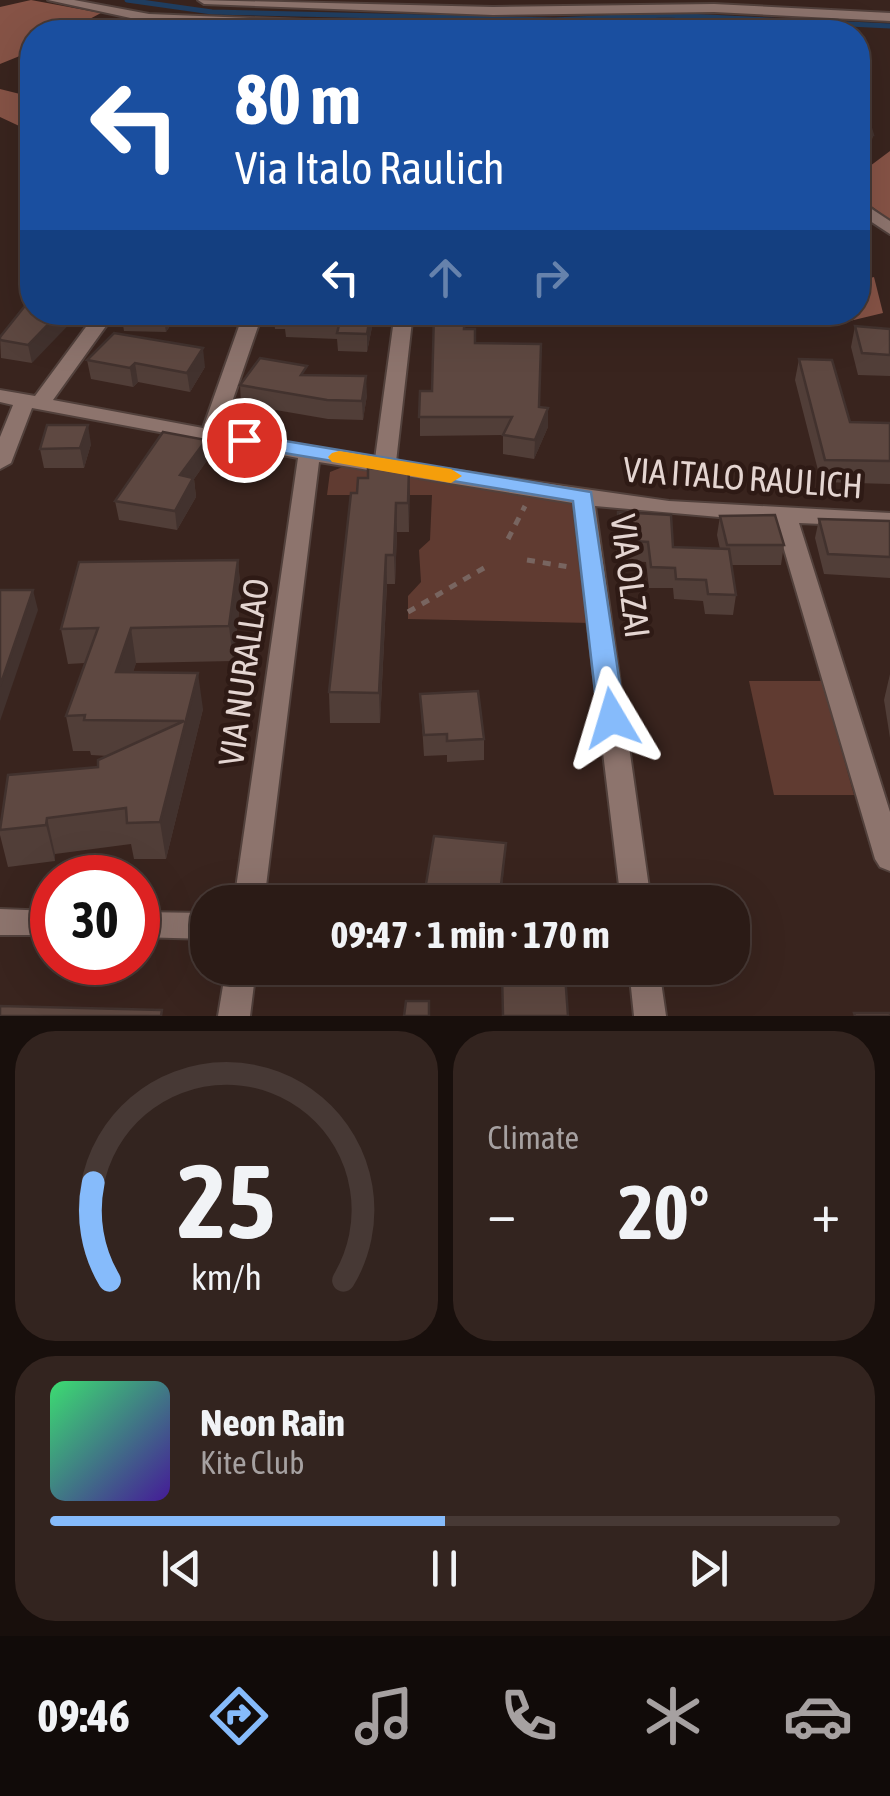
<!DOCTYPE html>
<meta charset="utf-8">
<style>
:root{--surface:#2b1b16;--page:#33241f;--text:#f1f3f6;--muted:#a6a1a1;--line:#473935;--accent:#86bbfb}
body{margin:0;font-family:"Asap Condensed",sans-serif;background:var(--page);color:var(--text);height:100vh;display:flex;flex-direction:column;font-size:38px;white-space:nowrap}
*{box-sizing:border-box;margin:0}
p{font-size:32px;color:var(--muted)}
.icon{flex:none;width:55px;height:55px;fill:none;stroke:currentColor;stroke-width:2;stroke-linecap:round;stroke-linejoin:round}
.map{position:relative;height:1016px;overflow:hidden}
.drawer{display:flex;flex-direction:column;gap:15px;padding:15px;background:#180f0c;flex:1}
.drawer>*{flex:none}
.top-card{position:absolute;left:20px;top:20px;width:850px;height:305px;border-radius:40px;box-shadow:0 10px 40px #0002,0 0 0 2px var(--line);background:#1a4fa0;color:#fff;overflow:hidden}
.speed{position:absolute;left:30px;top:855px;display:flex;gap:20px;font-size:50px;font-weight:700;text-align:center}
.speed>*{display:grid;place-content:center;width:130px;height:130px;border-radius:50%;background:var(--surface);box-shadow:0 10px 40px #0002,0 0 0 2px var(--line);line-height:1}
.speed .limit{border:15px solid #d22;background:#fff;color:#111}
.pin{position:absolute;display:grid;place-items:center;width:85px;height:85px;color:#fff;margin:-42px;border:5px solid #fff;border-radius:50%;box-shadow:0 2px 10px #0007}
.me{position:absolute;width:110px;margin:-55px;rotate:353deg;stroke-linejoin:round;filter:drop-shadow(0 0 8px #0008)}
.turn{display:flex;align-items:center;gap:35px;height:210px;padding:0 50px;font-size:45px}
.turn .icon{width:130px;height:130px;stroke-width:2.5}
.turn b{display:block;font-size:70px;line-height:85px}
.lanes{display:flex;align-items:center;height:95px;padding:0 50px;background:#0003;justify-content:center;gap:50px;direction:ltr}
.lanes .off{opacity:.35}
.big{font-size:75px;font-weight:700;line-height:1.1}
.drawer .tile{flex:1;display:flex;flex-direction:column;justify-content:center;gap:15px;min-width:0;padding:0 35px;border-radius:40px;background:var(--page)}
.drawer .dial{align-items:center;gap:0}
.dial svg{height:260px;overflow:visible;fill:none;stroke:var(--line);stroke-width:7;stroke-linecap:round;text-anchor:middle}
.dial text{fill:var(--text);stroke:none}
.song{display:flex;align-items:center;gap:30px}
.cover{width:120px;height:120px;border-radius:15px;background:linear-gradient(135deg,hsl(140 70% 55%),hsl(260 70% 35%))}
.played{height:10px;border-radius:5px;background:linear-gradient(90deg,var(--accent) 50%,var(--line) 50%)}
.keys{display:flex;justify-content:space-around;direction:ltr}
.heat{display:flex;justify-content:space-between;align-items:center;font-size:55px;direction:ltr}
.drawer .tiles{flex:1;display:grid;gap:15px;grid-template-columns:1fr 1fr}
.tile:last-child{grid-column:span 2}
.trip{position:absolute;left:190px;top:885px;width:560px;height:100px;border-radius:40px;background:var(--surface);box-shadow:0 10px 40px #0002,0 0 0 2px var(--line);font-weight:700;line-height:100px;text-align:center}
.tab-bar{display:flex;height:160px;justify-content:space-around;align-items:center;background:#110b09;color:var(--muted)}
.tab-bar .icon{width:70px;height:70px}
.tab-bar .active{color:var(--accent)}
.tab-bar b{font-size:45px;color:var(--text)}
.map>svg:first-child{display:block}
</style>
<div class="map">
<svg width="890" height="1016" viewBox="0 0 890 1016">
<rect width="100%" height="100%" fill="#39241e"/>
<g fill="#603b31">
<polygon points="345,466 577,502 592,623 408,619 408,596 421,582 419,550 430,540 432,495 327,495 330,472"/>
<polygon points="749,681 822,681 854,795 774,795"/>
</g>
<g fill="#865346">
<polygon points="31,0 101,13 65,32 32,32 32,51 0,64 0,7"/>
<polygon points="0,89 32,97 32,132 0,117"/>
<polygon points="890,151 890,220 858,196 858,168 870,166"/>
<polygon points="874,277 883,313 833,325 774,318 765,313 858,312 858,281"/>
</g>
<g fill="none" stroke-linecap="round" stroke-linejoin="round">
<polyline stroke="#203e61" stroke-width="5" points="127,0 212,12 554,20 666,15 890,26"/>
<defs>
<g id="street">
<polygon points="48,0 74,0 149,14 512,28 519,32 423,32 149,22"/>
<polygon points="198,0 493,7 714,4 890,13 890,21 714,12 493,15 204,4"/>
<polygon points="831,27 837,32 678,32 685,28"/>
<polygon points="858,200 890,221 890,234 858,213"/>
<polygon points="97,312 116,312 53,400 203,428 244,312 263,312 222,431 375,459 395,312 413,312 396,462 669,501 890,513 890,527 799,523 890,812 890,871 880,867 875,859 776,522 595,506 651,902 621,902 573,503 319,462 264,902 234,902 298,458 32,408 11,463 0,469 0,437 13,405 0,402 0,390 35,396"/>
<polygon points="0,909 52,911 52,935 0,935"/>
<polygon points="138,912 208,913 208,939 138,937"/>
<polygon points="226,968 256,968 250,1016 218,1016"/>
<polygon points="629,968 659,968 666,1016 634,1016"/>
</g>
</defs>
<use href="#street" stroke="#52413c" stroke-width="4"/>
<g stroke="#786560" stroke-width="5" stroke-dasharray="8 8" stroke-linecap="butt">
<polyline points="508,539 525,506"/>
<polyline points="527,560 569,567"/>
<polyline points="408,612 484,568"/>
</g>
<use href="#street" fill="#8d746d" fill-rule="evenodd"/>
</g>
<g fill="#513e38">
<polygon points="858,87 873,135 870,150 858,150"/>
<polygon points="32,297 32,363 1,358 0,337"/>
<polygon points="179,312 166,332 124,331 121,313"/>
<polygon points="273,312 375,312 367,352 338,351 337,339 286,337 285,329 275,329"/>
<polygon points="855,326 890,329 890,376 858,375 851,347"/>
<polygon points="465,329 475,343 539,407 548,427 534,459 503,454 503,435 420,436 420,391 432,391"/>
<polygon points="799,359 850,422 890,423 890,484 821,482 795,380"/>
<polygon points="87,360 205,367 190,392 138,382 133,387 91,379"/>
<polygon points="308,375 367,395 363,420 328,419 241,404 240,385"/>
<polygon points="206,440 208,459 194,479 196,497 177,530 119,520 115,501"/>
<polygon points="91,444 84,468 44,468 40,449"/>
<polygon points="409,468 409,532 397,532 395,584 387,584 380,723 330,723 329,692 357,493 368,478"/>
<polygon points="618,512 673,547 720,549 717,535 720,516 784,545 781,565 731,565 736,595 733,615 705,614 703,601 674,599 673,588 649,588 646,562 616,560"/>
<polygon points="819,519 890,521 890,578 824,574 815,538"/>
<polygon points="238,560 241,595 233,661 136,663 133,672 203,709 166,859 134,859 131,844 55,854 55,861 8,867 0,835 0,823 98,767 108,756 91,755 90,751 73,751 66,716 85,663 68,664 61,629"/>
<polygon points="890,674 890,738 884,700"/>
<polygon points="420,694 484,739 484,760 447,762 447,755 424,756"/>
</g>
<g fill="#42322e">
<polygon points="60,312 81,312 32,363 28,345"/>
<polygon points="165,312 179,312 166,332 163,314"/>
<polygon points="371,312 375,312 367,352 367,334"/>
<polygon points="203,348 205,367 190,392 187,373"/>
<polygon points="135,363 138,382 133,387 130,368"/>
<polygon points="366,376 367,395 363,420 362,401"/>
<polygon points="548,408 548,427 534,459 535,440"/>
<polygon points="88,425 91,444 84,468 80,448"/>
<polygon points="206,440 208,459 194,479 196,497 177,530 175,511 180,475"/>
<polygon points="409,468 410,496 409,532 408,503"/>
<polygon points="396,503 397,532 395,584 394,555"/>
<polygon points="386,555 387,584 380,723 379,693"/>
<polygon points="238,560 241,595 233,661 229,626"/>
<polygon points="33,590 38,610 0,721 0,686"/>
<polygon points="131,628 136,663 122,707 116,672"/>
<polygon points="198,673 203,709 166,859 160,822"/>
<polygon points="47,818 55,854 55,861 46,825"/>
<polygon points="506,843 501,902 499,902"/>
</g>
<g fill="#5e4841" stroke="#42322e" stroke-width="2.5">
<polygon points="420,23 450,24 448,32 417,32"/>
<polygon points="858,87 873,135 858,135"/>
<polygon points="32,297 32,312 60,312 28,345 0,340 0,337"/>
<polygon points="121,312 165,312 163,314"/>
<polygon points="286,312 371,312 367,334 337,333 340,321 284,319"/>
<polygon points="434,312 465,312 464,329 475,329 475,343 541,344 539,407 548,408 535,440 503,435 512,417 419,417 420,391 432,391"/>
<polygon points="855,326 890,329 890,355 862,353"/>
<polygon points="114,333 203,348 187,373 135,363 130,368 87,360"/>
<polygon points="260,358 307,366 301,375 366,376 362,401 327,400 240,385"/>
<polygon points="799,359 832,360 850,422 890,423 890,461 825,460"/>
<polygon points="47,425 88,425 80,448 40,449"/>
<polygon points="163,432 206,440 180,475 193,478 175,511 115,501"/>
<polygon points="368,468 409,468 408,503 396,503 394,555 386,555 379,693 329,692 351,493 357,493 358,478 368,478"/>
<polygon points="618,512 671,515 673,547 729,549 736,595 708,594 706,580 676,579 675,568 651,567 648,542 618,540"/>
<polygon points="775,515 784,545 727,545 720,516"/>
<polygon points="819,519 890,521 890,557 828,554"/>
<polygon points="238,560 229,626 131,628 116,672 198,673 160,822 127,823 126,808 47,818 46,825 0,830 8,775 98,767 98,760 184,721 84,720 85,715 66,716 98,628 61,629 79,562"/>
<polygon points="0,590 33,590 0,686"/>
<polygon points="478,691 484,739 447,741 447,734 424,735 420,694"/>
<polygon points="434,836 506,843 499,902 423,902"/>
<polygon points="377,891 377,902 290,902 291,892"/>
<polygon points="502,974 565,974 568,1016 503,1016"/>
<polygon points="406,1001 429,1001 429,1016 404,1016"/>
<polygon points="0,1006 162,1010 161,1016 0,1016"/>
<polygon points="854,1013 890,1013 890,1016 855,1016"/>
</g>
<polygon fill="#86bbfb" stroke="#577aa3" stroke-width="2.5" points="244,434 591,492 625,718 621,725 602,725 598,718 573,501 236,445 233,440"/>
<polygon fill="#f59e0b" points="339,451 451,469 462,476 451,483 332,462 328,457 332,453"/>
<g text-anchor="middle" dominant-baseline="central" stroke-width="9" stroke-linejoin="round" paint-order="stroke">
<g font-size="35" fill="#e4d5d1" stroke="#2e1a15">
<text transform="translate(743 477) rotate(4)">VIA ITALO RAULICH</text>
<text transform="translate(631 576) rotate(83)">VIA OLZAI</text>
<text transform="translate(243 672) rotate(-82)">VIA NURALLAO</text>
</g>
</g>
</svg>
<div class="speed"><div class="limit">30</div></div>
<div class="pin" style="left:244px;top:440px;background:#d93025"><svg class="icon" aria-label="arrive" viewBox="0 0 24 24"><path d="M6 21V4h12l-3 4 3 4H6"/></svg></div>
<svg class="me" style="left:612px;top:718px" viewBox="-20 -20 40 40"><path d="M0-17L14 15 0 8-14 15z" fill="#86bbfb" stroke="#fff" stroke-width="4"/></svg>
<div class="trip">09:47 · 1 min · 170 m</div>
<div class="top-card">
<div class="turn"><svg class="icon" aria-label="left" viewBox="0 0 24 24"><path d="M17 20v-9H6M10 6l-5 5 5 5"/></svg><div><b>80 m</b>Via Italo Raulich</div></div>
<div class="lanes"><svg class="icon" aria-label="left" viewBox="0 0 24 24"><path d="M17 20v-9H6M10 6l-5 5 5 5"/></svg><svg class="icon off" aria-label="ahead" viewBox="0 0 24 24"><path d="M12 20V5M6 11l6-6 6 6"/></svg><svg class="icon off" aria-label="right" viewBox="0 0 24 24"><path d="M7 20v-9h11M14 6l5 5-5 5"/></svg></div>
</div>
</div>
<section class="drawer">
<div class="tiles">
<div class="tile dial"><svg viewBox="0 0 100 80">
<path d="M14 69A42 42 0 1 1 86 69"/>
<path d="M14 69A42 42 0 0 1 9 39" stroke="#86bbfb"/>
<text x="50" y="56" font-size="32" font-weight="700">25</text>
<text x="50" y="72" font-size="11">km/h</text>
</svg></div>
<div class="tile"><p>Climate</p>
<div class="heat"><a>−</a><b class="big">20°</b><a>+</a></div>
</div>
<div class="tile">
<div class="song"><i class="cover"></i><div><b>Neon Rain</b><p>Kite Club</p></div></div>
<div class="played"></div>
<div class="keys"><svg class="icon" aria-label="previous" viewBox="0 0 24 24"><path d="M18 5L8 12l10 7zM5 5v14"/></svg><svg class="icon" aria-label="pause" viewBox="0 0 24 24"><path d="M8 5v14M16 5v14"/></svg><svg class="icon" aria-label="next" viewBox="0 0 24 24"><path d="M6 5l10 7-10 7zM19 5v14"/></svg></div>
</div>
</div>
</section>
<nav class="tab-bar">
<b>09:46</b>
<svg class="icon active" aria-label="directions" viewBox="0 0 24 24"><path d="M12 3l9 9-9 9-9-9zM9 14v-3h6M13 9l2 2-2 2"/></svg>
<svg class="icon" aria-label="music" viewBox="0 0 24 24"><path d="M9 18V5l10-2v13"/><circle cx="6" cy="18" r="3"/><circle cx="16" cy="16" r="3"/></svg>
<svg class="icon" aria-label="phone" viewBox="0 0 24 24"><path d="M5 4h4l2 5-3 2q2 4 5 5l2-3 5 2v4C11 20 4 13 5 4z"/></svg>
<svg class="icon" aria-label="climate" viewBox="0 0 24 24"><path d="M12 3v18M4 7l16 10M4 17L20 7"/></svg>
<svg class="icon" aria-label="car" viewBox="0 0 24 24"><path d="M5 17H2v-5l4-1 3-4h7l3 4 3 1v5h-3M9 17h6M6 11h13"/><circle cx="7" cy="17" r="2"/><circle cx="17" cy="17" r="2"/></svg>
</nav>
